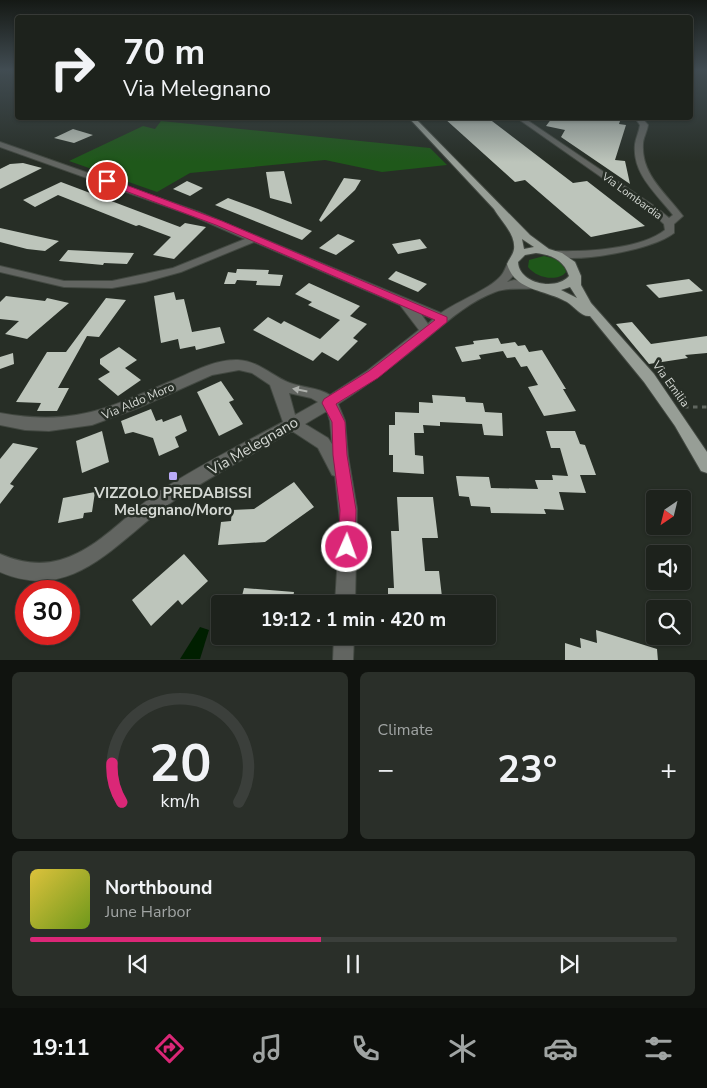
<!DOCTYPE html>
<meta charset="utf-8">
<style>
:root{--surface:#1d221c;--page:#2a2f29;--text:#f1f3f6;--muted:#a0a4a3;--line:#3b3f3b;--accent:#db2777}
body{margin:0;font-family:"Nunito Sans",sans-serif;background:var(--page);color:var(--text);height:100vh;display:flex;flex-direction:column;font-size:19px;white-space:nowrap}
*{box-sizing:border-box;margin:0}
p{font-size:16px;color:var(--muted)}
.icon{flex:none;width:28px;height:28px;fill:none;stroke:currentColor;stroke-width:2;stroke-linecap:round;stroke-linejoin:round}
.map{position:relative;height:660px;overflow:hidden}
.details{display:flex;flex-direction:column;gap:12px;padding:12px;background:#10130f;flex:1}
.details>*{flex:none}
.top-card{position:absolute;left:15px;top:15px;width:678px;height:105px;border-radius:5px;box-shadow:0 1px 4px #0004,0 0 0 1px var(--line);background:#1d221c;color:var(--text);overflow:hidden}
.needle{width:32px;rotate:215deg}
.buttons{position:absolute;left:646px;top:490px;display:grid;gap:10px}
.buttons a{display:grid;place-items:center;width:45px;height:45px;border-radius:5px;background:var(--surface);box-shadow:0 1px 4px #0004,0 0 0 1px var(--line);font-size:25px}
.speed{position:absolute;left:15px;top:580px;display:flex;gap:10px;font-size:25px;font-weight:700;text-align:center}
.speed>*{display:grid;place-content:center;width:65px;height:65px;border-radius:50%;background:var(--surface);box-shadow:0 1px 4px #0004,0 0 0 1px var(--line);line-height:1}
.speed .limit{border:8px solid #d22;background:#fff;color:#111}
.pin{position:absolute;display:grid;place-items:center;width:42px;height:42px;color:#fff;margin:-21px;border:2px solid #fff;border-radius:50%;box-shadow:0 1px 5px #0007}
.me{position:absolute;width:55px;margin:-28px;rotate:2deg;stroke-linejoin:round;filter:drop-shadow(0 0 4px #0008)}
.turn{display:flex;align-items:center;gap:18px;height:105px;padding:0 25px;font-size:22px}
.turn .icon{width:65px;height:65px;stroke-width:2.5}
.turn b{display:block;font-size:35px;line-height:42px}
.big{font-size:38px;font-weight:700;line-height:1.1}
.details .tile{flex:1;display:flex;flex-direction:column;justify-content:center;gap:8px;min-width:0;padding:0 18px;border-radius:8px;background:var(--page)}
.details .dial{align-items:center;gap:0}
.dial svg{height:130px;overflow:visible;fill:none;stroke:var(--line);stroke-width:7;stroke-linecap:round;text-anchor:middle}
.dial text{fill:var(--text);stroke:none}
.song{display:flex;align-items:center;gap:15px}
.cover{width:60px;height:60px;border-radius:8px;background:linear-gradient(135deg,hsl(50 70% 55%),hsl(80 70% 35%))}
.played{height:5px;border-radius:2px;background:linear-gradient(90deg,var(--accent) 45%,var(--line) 45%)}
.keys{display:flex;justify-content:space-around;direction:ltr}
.heat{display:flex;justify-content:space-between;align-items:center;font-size:28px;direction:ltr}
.details .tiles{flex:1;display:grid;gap:12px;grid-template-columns:1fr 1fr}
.tile:last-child{grid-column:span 2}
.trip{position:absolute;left:211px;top:595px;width:285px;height:50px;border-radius:5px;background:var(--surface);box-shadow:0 1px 4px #0004,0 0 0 1px var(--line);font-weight:700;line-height:50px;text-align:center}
.tab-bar{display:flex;height:80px;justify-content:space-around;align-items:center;background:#0c0e0b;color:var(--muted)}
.tab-bar .icon{width:35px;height:35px}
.tab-bar .on{color:var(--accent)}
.tab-bar b{font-size:22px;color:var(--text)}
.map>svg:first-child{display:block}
</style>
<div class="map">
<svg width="707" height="661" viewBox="0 0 707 661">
<rect width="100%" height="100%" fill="#272e26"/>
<g fill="#1f581a">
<polygon points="161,121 430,148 447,165 382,172 325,160 190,173 157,192 69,161 143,126 155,129"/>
<path d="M544 256 556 259 564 265 566 272 563 275C552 281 536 277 528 267L529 260Z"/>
</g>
<polygon fill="#001f00" points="200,627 209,630 200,659 180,659"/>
<g fill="#bdc5bb">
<polygon points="444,118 488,118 573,183 587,181 645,226 591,237 525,180 515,182"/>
<polygon points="552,118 621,118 619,124 626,125 615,160 625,161 630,184 561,137 565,130 546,126"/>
<polygon points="73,129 93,135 74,143 54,138"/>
<polygon points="23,163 42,168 0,189 0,169 10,164"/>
<polygon points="284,171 292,204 270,198 266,172"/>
<polygon points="344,178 361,180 355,190 321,222 319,220"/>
<polygon points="187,181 203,188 190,196 173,189"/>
<polygon points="61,182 180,227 185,223 206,227 174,259 153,255 171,237 139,225 136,226 58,195 35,207 23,200"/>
<polygon points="228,198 258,209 312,231 302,240 215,205"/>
<polygon points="0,228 27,234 59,241 45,251 27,249 0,242"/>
<polygon points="338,234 355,241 336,255 319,248"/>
<polygon points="420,239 427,248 398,254 392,244"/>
<polygon points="68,250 109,252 134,253 127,264 104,263 103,265 59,261"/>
<polygon points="237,269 269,270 268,274 283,275 280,286 256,285 257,281 237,280 235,284 224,284 228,272 236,273"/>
<polygon points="396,271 427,284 418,292 388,279"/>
<polygon points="689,279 703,291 659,298 646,285"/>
<polygon points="309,283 360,306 350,316 367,324 353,338 358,341 338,361 322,352 313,361 253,330 268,317 281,324 284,321 320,339 340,320 308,305 312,302 295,294"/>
<polygon points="174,292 176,300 184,299 192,332 220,327 225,343 196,350 195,346 180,349 178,339 161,343 154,296"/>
<polygon points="6,296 45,301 47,298 69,303 27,339 5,334 19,321 0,319 0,302"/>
<polygon points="106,298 126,300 99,337 87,336 58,388 69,388 57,411 37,411 41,403 16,402 47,352 66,352"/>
<polygon points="632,322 651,344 707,336 707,353 685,355 688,358 649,364 616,324"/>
<polygon points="498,338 501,344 515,342 518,346 525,345 529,352 542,350 566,389 563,389 576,411 544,416 528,387 538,385 527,366 521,367 515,357 507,358 503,351 479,355 481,359 462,362 455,347 474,344 473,341"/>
<polygon points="119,347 137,360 125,368 141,380 118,396 98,379 110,372 100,364 100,359"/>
<polygon points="13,353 14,364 0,369 0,357"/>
<polygon points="221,381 234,400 229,402 243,424 219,436 197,392"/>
<polygon points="432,395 465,397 466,402 483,403 485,412 502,413 503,436 484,435 482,424 440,422 440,426 423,425 424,433 414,433 415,455 423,456 424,474 393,472 393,455 389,455 389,425 395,425 395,412 419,413 419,402 433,403"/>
<polygon points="151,409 156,421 162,419 163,422 181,415 187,431 175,437 179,447 159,456 153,438 133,432 125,434 121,421"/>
<polygon points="102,431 109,462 82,473 76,441"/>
<polygon points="546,431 575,431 580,444 585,445 596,475 580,475 586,493 559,492 564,510 544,509 546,514 491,513 490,507 471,506 469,497 459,496 456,476 489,477 491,488 538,489 535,480 553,480 552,475 568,476 560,448 551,448"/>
<polygon points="13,443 38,448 10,484 14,486 0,504 0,459"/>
<polygon points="294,482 314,507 265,542 218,545 221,522 231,521 232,510 254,509"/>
<polygon points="95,492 92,512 84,513 83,518 58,523 63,498"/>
<polygon points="397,497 433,497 438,538 422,538 425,571 439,571 442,597 425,597 425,604 388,604 388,588 394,588 391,531 399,531"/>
<polygon points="184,554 208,581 182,605 178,600 151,626 132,600"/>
<polygon points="244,588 294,592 292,604 240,604"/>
<polygon points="596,630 657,649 658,661 565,661 565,643 581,648 580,638 597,643"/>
</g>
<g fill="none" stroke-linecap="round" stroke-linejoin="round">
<defs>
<g id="minor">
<path d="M517 118H524L657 208 669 218 673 215C656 193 632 174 635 144 636 137 639 132 640 125L635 118H642L648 125C647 132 643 138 643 144 641 175 666 193 683 216L674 224V233C652 250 579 263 552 256V252L556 251C586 252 641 249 665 230L664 224 651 212Z"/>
<path d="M0 142 199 212 441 313C457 301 494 288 503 273 505 270 506 266 508 263L512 262 517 265 514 275 507 282 514 280 540 283 542 285 540 287C525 291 511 286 495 292 471 301 451 318 432 334 402 359 371 383 338 404L345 421 348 456 357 509 355 604H335L340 521 335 476 332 475 318 448 292 431C253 454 213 475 175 500 119 537 76 605 0 572V554C19 562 39 566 60 560 99 549 127 513 160 491 200 465 242 444 283 422L270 385 252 373 239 370 212 375 138 408 92 425 49 431 25 430 0 425V413C71 426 105 410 169 382 191 373 214 359 238 360 259 361 272 376 290 383 303 388 317 387 330 395L367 371 419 330 400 305 254 242 181 272 145 282 112 288 64 287 0 272V266L64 281H112L173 268 245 239 193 216 0 147ZM421 314 433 319 428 324ZM289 393 311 398 318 402 295 415ZM327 411 330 421 332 444 328 438 305 424Z"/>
<polygon points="334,636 354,636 353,661 333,661"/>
</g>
<path id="major" d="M409 118H415L530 235 549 249 562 253 575 262 581 276V285L591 303 654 374 707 452V473L701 471 675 426 644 382 590 316C581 317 575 307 567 302 552 293 529 291 517 280 512 276 509 270 507 264 509 259 513 255 514 249 516 234 500 220 494 209ZM522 239 534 247 524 249ZM536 253C552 255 564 260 569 276 556 291 519 284 518 262L525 255ZM570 287 577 298 561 290Z"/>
</defs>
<use href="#minor" stroke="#434942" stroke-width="2"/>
<use href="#major" stroke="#434942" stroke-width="2"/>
<polyline stroke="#60665f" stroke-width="3" stroke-dasharray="4.5 4.5" stroke-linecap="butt" points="684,407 707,407"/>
<use href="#minor" fill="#626561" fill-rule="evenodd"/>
<use href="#major" fill="#979e96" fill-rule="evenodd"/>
</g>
<defs><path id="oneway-solid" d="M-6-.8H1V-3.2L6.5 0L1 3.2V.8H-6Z" transform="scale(1.25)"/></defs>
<use fill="#adb0ac" href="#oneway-solid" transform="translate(300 390) rotate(-169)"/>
<linearGradient id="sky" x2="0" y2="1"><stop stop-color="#151915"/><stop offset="0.43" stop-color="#414c52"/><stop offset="1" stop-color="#414c52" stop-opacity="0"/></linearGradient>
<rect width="707" height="162" fill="url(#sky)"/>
<polygon fill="#db2777" stroke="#8e194d" points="104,179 110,179 222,221 447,317 447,322 378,378 336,404 345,422 347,455 356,510 355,547 352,553 347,555 341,553 338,547 340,510 333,455 332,422 322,403 324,399 369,371 435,320 216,225 104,183"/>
<rect fill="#b9abf7" stroke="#272e26" stroke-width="2" x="168" y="471" width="10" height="10" rx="2.5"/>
<g text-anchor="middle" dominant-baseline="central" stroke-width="5" stroke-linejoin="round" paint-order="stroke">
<g font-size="11" fill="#d5d9d4" stroke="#272e26">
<text transform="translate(632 196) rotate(36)">Via Lombardia</text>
</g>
<g font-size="12" fill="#d5d9d4" stroke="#272e26">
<text transform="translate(671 384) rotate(54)">Via Emilia</text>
<text transform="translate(138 401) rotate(-23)">Via Aldo Moro</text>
</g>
<g font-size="15" fill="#d5d9d4" stroke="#272e26">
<text transform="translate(253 446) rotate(-30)">Via Melegnano</text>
</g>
<g font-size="15" font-weight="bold" fill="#d5d9d4" stroke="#272e26">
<text x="173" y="493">VIZZOLO PREDABISSI<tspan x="173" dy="17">Melegnano/Moro</tspan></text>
</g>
</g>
</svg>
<div class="buttons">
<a><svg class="needle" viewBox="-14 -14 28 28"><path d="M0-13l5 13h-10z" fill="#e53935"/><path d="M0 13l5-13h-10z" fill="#a0a4a3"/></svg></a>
<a><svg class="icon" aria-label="sound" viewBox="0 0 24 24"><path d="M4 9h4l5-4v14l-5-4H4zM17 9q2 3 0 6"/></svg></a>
<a><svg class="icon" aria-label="search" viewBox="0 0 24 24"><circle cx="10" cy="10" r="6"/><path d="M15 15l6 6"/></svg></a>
</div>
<div class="speed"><div class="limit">30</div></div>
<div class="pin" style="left:107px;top:181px;background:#d93025"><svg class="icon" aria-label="arrive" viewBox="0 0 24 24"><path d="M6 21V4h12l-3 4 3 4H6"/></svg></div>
<svg class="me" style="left:347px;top:547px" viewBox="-20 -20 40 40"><circle r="17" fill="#db2777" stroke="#fff" stroke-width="3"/><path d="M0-11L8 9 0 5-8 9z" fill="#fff"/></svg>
<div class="trip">19:12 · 1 min · 420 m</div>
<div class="top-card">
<div class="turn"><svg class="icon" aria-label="right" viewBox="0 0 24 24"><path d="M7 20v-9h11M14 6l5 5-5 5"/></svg><div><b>70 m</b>Via Melegnano</div></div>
</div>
</div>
<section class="details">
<div class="tiles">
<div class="tile dial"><svg viewBox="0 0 100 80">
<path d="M14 69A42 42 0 1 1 86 69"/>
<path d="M14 69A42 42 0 0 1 8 45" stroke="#db2777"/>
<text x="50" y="56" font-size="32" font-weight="700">20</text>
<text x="50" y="72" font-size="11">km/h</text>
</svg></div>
<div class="tile"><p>Climate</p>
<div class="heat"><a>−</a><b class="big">23°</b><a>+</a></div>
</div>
<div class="tile">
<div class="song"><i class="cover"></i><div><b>Northbound</b><p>June Harbor</p></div></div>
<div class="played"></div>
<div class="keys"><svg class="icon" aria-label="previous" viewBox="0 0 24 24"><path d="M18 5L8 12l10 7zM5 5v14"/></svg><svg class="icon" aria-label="pause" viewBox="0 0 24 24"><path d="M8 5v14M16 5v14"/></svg><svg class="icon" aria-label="next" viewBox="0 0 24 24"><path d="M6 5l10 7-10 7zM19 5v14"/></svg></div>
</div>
</div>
</section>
<nav class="tab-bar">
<b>19:11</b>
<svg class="icon on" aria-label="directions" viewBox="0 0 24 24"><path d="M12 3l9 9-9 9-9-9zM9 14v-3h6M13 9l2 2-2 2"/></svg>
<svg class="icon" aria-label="music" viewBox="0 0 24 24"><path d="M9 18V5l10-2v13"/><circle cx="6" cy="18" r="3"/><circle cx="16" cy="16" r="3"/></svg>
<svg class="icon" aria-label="phone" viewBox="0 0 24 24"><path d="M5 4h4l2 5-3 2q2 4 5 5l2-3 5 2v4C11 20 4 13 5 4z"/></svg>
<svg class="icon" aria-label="climate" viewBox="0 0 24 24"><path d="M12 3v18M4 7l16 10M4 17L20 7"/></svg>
<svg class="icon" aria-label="car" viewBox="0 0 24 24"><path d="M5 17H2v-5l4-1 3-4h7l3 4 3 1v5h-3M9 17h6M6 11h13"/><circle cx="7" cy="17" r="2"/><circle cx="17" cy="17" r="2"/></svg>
<svg class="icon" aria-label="filters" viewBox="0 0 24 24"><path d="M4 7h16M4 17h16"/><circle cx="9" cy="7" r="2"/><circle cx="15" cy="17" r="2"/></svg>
</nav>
